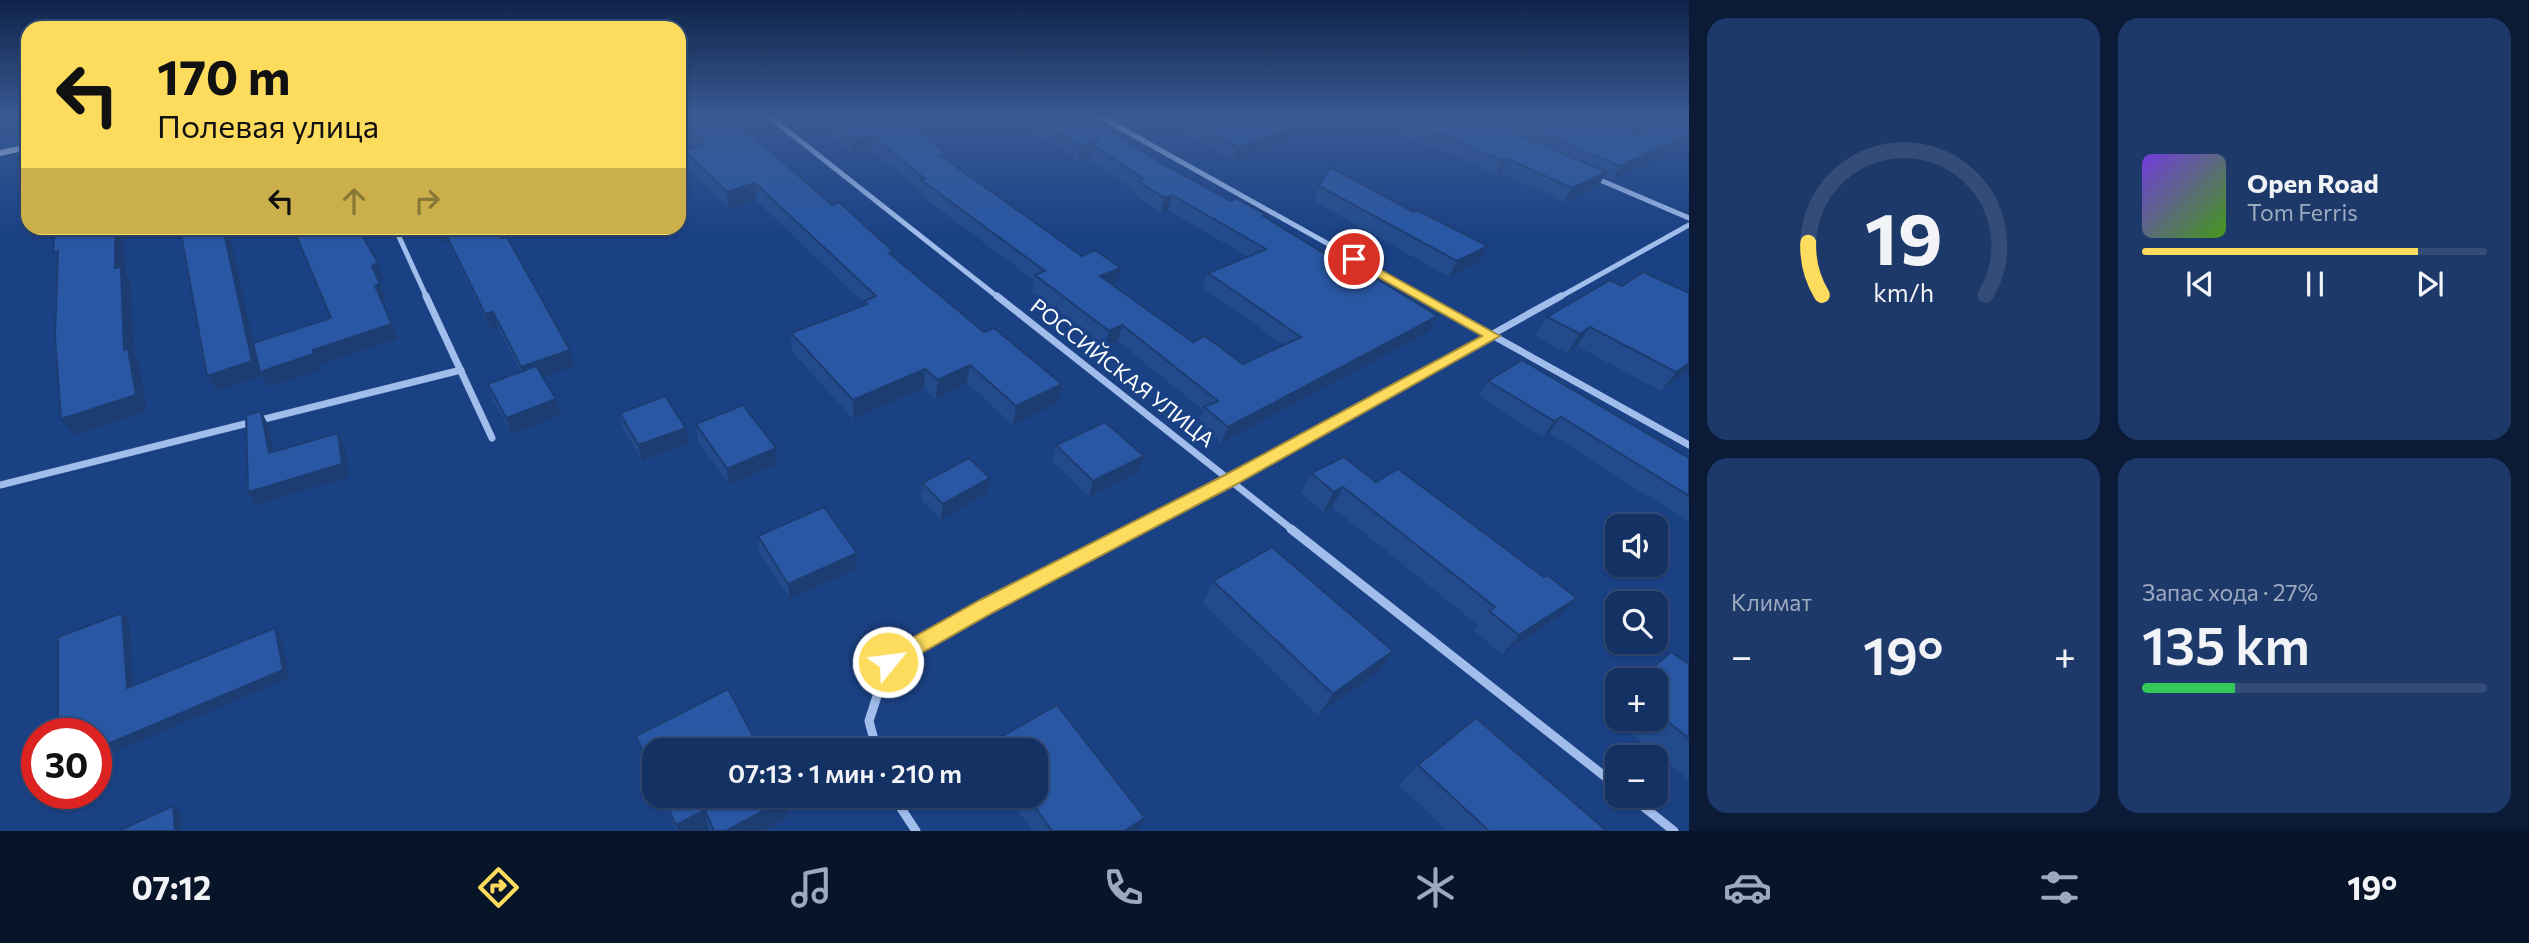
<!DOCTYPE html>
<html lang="ru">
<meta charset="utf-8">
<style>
:root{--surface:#143164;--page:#1d396a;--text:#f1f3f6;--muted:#9da9bf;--line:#334c78;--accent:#fddb5d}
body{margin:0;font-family:Commissioner,sans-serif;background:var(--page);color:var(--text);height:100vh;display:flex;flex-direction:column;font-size:26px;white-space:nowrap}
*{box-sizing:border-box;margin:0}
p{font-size:23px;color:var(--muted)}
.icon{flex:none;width:38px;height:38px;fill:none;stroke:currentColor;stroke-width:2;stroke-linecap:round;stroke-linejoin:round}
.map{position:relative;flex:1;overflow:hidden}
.details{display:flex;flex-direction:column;gap:18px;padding:18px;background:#0b1b37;width:840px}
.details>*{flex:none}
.hud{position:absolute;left:21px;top:21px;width:665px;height:214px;border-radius:21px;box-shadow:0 2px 5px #0004,0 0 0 2px var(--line);background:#fddb5d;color:#111;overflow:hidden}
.buttons{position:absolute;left:1605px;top:514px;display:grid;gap:14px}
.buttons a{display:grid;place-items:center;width:63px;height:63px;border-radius:14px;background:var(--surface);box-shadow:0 2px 5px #0004,0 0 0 2px var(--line);font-size:35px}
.speed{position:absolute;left:21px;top:718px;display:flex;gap:14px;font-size:35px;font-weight:700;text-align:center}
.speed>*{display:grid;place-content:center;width:91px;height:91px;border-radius:50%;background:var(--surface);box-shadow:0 2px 5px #0004,0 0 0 2px var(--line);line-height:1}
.speed .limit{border:10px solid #d22;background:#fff;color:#111}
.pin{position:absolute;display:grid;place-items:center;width:60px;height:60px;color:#fff;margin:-30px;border:4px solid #fff;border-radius:50%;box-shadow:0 2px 7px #0007}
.me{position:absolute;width:77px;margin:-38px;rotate:61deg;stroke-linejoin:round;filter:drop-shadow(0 0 5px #0008)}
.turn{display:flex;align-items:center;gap:24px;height:147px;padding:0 21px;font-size:32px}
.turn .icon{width:91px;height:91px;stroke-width:2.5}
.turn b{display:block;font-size:49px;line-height:60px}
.lanes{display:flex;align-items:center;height:66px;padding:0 21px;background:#0003;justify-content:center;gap:35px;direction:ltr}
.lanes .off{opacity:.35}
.big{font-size:52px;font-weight:600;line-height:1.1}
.details .widget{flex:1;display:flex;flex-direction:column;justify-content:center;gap:10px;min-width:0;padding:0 24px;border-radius:21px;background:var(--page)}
.details .dial{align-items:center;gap:0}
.dial svg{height:182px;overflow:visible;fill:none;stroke:var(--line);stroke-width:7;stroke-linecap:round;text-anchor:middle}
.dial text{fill:var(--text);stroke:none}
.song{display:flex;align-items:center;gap:21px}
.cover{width:84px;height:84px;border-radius:10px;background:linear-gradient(135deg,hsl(260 70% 55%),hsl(100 70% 35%))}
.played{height:7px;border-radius:4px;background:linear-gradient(90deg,var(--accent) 80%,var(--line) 80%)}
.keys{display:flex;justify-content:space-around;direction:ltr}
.heat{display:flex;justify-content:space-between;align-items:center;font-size:38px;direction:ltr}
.charge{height:10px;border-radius:5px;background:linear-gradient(90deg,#34c759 27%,var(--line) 0)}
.details .tiles{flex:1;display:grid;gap:18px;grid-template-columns:repeat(2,1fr)}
.trip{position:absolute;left:642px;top:738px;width:406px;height:70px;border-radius:21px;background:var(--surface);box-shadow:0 2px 5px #0004,0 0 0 2px var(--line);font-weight:600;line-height:70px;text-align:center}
.menu{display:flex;height:112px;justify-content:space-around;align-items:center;background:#081428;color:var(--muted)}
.menu .icon{width:49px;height:49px}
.menu .on{color:var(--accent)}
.menu b{font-size:32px;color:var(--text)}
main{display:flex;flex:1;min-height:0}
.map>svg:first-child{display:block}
</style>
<main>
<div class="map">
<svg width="1689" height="831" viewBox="0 0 1689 831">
<rect width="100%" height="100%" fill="#1b4185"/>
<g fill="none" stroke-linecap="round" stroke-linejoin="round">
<g stroke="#a1bdeb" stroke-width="5">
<polyline points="770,117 999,298"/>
<polyline points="1101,117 1425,298"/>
<polyline points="1593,177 1689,218"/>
<polyline points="395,228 427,298"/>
<polyline points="1558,298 1689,225"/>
</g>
<g stroke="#a1bdeb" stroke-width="7">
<polyline points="426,296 492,438"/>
<polyline points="997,296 1294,531"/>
<polyline points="1422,296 1689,445"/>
<polyline points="0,485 461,370"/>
<polyline points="1133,531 1229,481 1561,296"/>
</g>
<g stroke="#a1bdeb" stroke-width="9">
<polyline points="1291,529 1617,786"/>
<polyline points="877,751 869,721 888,662 987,606 1136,529"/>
<polyline points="893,796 916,831"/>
<polyline points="1630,796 1674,831"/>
</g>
<polygon fill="#cddcf8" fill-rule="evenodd" points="28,144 28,150 0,156 0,150"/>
</g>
<g fill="#234b8c">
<polygon points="679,117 730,117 746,133 893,257 984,332 1062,384 1058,403 1013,425 967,383 936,399 924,388 853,419 792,351 791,333 864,305 864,303 756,200 729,209 687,167 685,151 697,147 679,128"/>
<polygon points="814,117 894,117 946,153 945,158 1082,256 1121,268 1117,283 1113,285 1193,342 1243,364 1284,345 1203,288 1208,273 1247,256 1168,210 1161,213 1135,196 1136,191 1091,161 1092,156 1077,161 1012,117 1093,117 1091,118 1161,163 1231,201 1266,218 1340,263 1438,316 1429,332 1221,443 1198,424 1203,410 1118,341 1105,347 1032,291 1034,280 920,195 921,191 871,150 853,155"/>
<polygon points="1160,117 1266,117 1284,143 1233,161 1159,119"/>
<polygon points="1365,117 1596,117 1638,134 1689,117 1689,149 1683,147 1612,179 1604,176 1599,185 1564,202 1501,173 1495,175 1437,148 1434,149"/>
<polygon points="1319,186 1479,262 1449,277 1314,201"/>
<polygon points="437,228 496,228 575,366 542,377 561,415 512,434 493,400 488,384 521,372 498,327 491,330 448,242 444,243"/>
<polygon points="1622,286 1689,293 1689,371 1661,391 1577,346 1567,353 1535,336 1547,317"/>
<polygon points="1488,381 1689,458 1689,522 1549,433 1543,437 1478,396"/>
<polygon points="620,413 686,428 688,444 642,461 623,428"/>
<polygon points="696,424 777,464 729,485 698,440"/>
<polygon points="1056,445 1144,456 1138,472 1089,497 1052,461"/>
<polygon points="1311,473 1376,482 1544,577 1577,598 1559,617 1502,654 1474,630 1478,625 1332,507 1323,512 1301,493"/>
<polygon points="922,483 987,493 941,520 921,499"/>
<polygon points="758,536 857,569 790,599 759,551"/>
<polygon points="1213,581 1377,673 1318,715 1203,603"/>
<polygon points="1689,664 1689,780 1602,711 1617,698 1617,719 1656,719 1656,681"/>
<polygon points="1057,705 1145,818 1138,831 1032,831 1008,796 1036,796 1036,751 988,751 990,743"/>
<polygon points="636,736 654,751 654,782 643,756"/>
<polygon points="1418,765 1607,831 1448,831 1399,785"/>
<polygon points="661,796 786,796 789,817 764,831 710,831 709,830 707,831 676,831"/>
</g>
<g fill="#1d3d72">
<polygon points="1289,129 1284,143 1233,161 1238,147"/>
<polygon points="1443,134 1437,148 1434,149 1440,135"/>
<polygon points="871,135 871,150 853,155 853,140"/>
<polygon points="1689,135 1689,137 1683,147 1612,179 1620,166"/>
<polygon points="1098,140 1094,146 1092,156 1077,161 1080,146"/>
<polygon points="1508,159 1501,173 1495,175 1502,161"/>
<polygon points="1607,172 1599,185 1564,202 1572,188"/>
<polygon points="755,183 756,200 729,209 727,192"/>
<polygon points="1172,195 1168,210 1161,213 1165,198"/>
<polygon points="115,228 124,228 125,274 130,282 135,358 139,364 147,411 74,435 61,419 124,350 115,268"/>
<polygon points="223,228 228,228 261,377 217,391 207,376"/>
<polygon points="439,228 443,228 448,242 444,243"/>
<polygon points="1488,246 1479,262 1449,277 1457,261"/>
<polygon points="378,263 384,278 378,280 372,266"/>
<polygon points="1121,268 1117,283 1097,292 1100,276"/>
<polygon points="380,284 387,299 381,301 375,286"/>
<polygon points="493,312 498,327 491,330 485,314"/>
<polygon points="1438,316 1429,332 1221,443 1228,427"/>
<polygon points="392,324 398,339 320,365 322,370 269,387 260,372 313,350"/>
<polygon points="1122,325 1118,341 1105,347 1109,331"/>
<polygon points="1590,327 1577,346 1567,353 1580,334"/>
<polygon points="570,350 575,366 526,383 521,367"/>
<polygon points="1689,363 1689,371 1661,391 1676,372"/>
<polygon points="970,365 967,383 936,399 938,380"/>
<polygon points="925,369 924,388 853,419 853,400"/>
<polygon points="1062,384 1058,403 1013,425 1016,406"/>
<polygon points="556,399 561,415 512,434 506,418"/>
<polygon points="261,411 268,424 277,466 269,453"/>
<polygon points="1561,417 1549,433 1543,437 1554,421"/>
<polygon points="686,428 688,444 642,461 638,445"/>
<polygon points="338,433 345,446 349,477 256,505 248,492"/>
<polygon points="776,448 777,464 729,485 727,469"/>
<polygon points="1144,456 1138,472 1089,497 1093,481"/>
<polygon points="990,478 987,493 941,520 943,504"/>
<polygon points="1343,487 1332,507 1323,512 1334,492"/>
<polygon points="857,553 857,569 790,599 788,584"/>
<polygon points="1577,598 1559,617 1502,654 1519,635"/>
<polygon points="122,613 129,620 134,696 127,688"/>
<polygon points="275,628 281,635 289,678 96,760 96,749"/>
<polygon points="1393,651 1377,673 1318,715 1333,694"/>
<polygon points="787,798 789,817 764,831 726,831"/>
<polygon points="173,806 181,813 182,831 175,831"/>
<polygon points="705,810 709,830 707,831 678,831 676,825"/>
<polygon points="1145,818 1138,831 1124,831"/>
</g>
<g fill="#2957a3" stroke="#1d3d72" stroke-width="2">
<polygon points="682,117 730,117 746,133 749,132 832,205 839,202 894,252 889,253 984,332 994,328 1062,384 1016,406 970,365 938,380 925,369 853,400 791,333 867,304 864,301 876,296 755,183 727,192 685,151 707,144"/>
<polygon points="829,117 894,117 895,118 899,117 946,153 940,155 1082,256 1095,250 1121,268 1100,276 1193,342 1205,336 1243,364 1301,337 1208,273 1266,249 1172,195 1165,198 1138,181 1144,179 1094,146 1098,140 1080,146 1035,117 1090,117 1161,163 1231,201 1236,198 1267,215 1263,216 1340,263 1346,260 1438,316 1228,427 1204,407 1218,401 1122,325 1109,331 1035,275 1045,271 921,180 925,179 871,135 853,140"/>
<polygon points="1184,117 1266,117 1289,129 1238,147"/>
<polygon points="1400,117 1476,117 1607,172 1572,188 1508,159 1502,161 1443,134 1440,135"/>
<polygon points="1503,117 1596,117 1638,134 1672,117 1689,117 1689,135 1620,166"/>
<polygon points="1330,167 1414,212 1417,210 1488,246 1457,261 1319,186"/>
<polygon points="55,228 115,228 115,268 121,267 124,350 128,349 136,395 61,419 55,337 58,251 53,252"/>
<polygon points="180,228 223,228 252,361 207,376"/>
<polygon points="293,228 358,228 378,263 372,266 380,284 375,286 392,324 313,350 314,354 260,372 253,343 331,318"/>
<polygon points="443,228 496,228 502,238 507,237 570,350 521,367 493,312 485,314"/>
<polygon points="1643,272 1689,293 1689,363 1676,372 1590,327 1580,334 1547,317 1610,280 1622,286"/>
<polygon points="1522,360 1689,458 1689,496 1561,417 1554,421 1488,381"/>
<polygon points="536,366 556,399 506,418 488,384"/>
<polygon points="665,396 686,428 638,445 620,413"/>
<polygon points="743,405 776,448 727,469 696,424"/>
<polygon points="261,411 269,453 338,433 342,464 248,492 246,415"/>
<polygon points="1105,422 1144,456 1093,481 1056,445"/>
<polygon points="1344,457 1376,482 1398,469 1544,577 1547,575 1577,598 1519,635 1489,611 1495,607 1343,487 1334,492 1311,473"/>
<polygon points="969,458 990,478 943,504 922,483"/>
<polygon points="824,507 857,553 788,584 758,536"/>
<polygon points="1272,547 1393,651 1333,694 1213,581"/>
<polygon points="122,613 127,688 275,628 283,670 96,749 96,733 58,733 58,637"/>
<polygon points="1671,652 1689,664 1689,738 1656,713 1656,681 1637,681"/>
<polygon points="728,689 761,751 654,751 654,776 636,736"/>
<polygon points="1057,705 1145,818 1124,831 1052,831 1027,796 1036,796 1036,751 995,751 990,743"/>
<polygon points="1476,718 1607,831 1489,831 1418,765"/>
<polygon points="663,796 786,796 787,798 726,831 714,831 705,810 676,825"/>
<polygon points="173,806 175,831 118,831"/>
</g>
<linearGradient id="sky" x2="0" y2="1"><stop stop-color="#0f2449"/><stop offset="0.5" stop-color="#395a94"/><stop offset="1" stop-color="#395a94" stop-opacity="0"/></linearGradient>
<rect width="1689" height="234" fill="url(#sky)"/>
<polygon fill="#fddb5d" stroke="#a48e3c" stroke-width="2" points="1354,255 1500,336 1235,485 994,612 895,668 888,671 880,668 877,662 880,656 980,600 1223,476 1482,336 1350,261 1348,259"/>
<g text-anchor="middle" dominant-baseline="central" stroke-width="7" stroke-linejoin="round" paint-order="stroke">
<g font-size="21" fill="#fff" stroke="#1b4185">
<text transform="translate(1123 372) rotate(38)">РОССИЙСКАЯ УЛИЦА</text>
</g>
</g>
</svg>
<div class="buttons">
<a><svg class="icon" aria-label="sound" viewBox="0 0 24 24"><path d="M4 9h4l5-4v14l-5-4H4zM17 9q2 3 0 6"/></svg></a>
<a><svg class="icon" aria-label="search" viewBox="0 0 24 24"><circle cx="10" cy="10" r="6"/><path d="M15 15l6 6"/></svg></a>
<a>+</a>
<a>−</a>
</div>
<div class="speed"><div class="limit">30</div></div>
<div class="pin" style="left:1354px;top:259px;background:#d93025"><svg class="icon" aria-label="arrive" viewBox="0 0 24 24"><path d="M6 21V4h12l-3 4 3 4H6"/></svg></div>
<svg class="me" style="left:888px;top:662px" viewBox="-20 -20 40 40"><circle r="17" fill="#fddb5d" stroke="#fff" stroke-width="3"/><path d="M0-11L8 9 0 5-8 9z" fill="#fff"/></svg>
<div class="trip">07:13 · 1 мин · 210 m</div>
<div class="hud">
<div class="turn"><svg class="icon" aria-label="left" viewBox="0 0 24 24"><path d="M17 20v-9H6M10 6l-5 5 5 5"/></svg><div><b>170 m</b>Полевая улица</div></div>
<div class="lanes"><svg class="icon" aria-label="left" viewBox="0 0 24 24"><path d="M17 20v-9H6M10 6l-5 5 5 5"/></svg><svg class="icon off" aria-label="ahead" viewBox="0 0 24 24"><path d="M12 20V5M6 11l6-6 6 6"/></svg><svg class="icon off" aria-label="right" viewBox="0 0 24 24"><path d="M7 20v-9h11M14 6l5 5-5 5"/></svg></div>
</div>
</div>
<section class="details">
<div class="tiles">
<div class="widget dial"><svg viewBox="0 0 100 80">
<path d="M14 69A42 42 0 1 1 86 69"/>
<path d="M14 69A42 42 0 0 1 8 46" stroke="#fddb5d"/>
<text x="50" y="56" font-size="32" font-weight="700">19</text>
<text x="50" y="72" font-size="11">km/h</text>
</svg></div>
<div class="widget">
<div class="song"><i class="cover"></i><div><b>Open Road</b><p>Tom Ferris</p></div></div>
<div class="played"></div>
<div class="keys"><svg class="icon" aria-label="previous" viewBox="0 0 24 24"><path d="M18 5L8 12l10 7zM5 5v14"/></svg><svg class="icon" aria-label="pause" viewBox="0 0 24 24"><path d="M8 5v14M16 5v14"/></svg><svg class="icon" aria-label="next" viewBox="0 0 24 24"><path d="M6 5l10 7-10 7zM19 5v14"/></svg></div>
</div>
<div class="widget"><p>Климат</p>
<div class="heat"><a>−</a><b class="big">19°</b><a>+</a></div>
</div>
<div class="widget"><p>Запас хода · 27%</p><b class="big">135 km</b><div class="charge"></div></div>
</div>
</section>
</main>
<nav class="menu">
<b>07:12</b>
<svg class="icon on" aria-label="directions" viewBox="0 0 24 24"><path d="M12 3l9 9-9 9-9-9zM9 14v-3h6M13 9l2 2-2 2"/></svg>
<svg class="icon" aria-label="music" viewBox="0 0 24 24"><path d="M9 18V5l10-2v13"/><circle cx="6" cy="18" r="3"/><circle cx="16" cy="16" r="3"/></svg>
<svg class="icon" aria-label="phone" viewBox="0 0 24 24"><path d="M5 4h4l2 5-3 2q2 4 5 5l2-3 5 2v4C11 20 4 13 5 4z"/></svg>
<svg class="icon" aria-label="climate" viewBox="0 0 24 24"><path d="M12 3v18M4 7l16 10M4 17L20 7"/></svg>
<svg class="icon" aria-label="car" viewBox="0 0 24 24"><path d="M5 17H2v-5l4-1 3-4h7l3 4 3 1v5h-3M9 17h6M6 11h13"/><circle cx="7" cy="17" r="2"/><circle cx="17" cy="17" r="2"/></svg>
<svg class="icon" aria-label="filters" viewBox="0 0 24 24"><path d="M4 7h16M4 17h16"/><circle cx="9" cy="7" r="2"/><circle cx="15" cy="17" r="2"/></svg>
<b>19°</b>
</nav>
